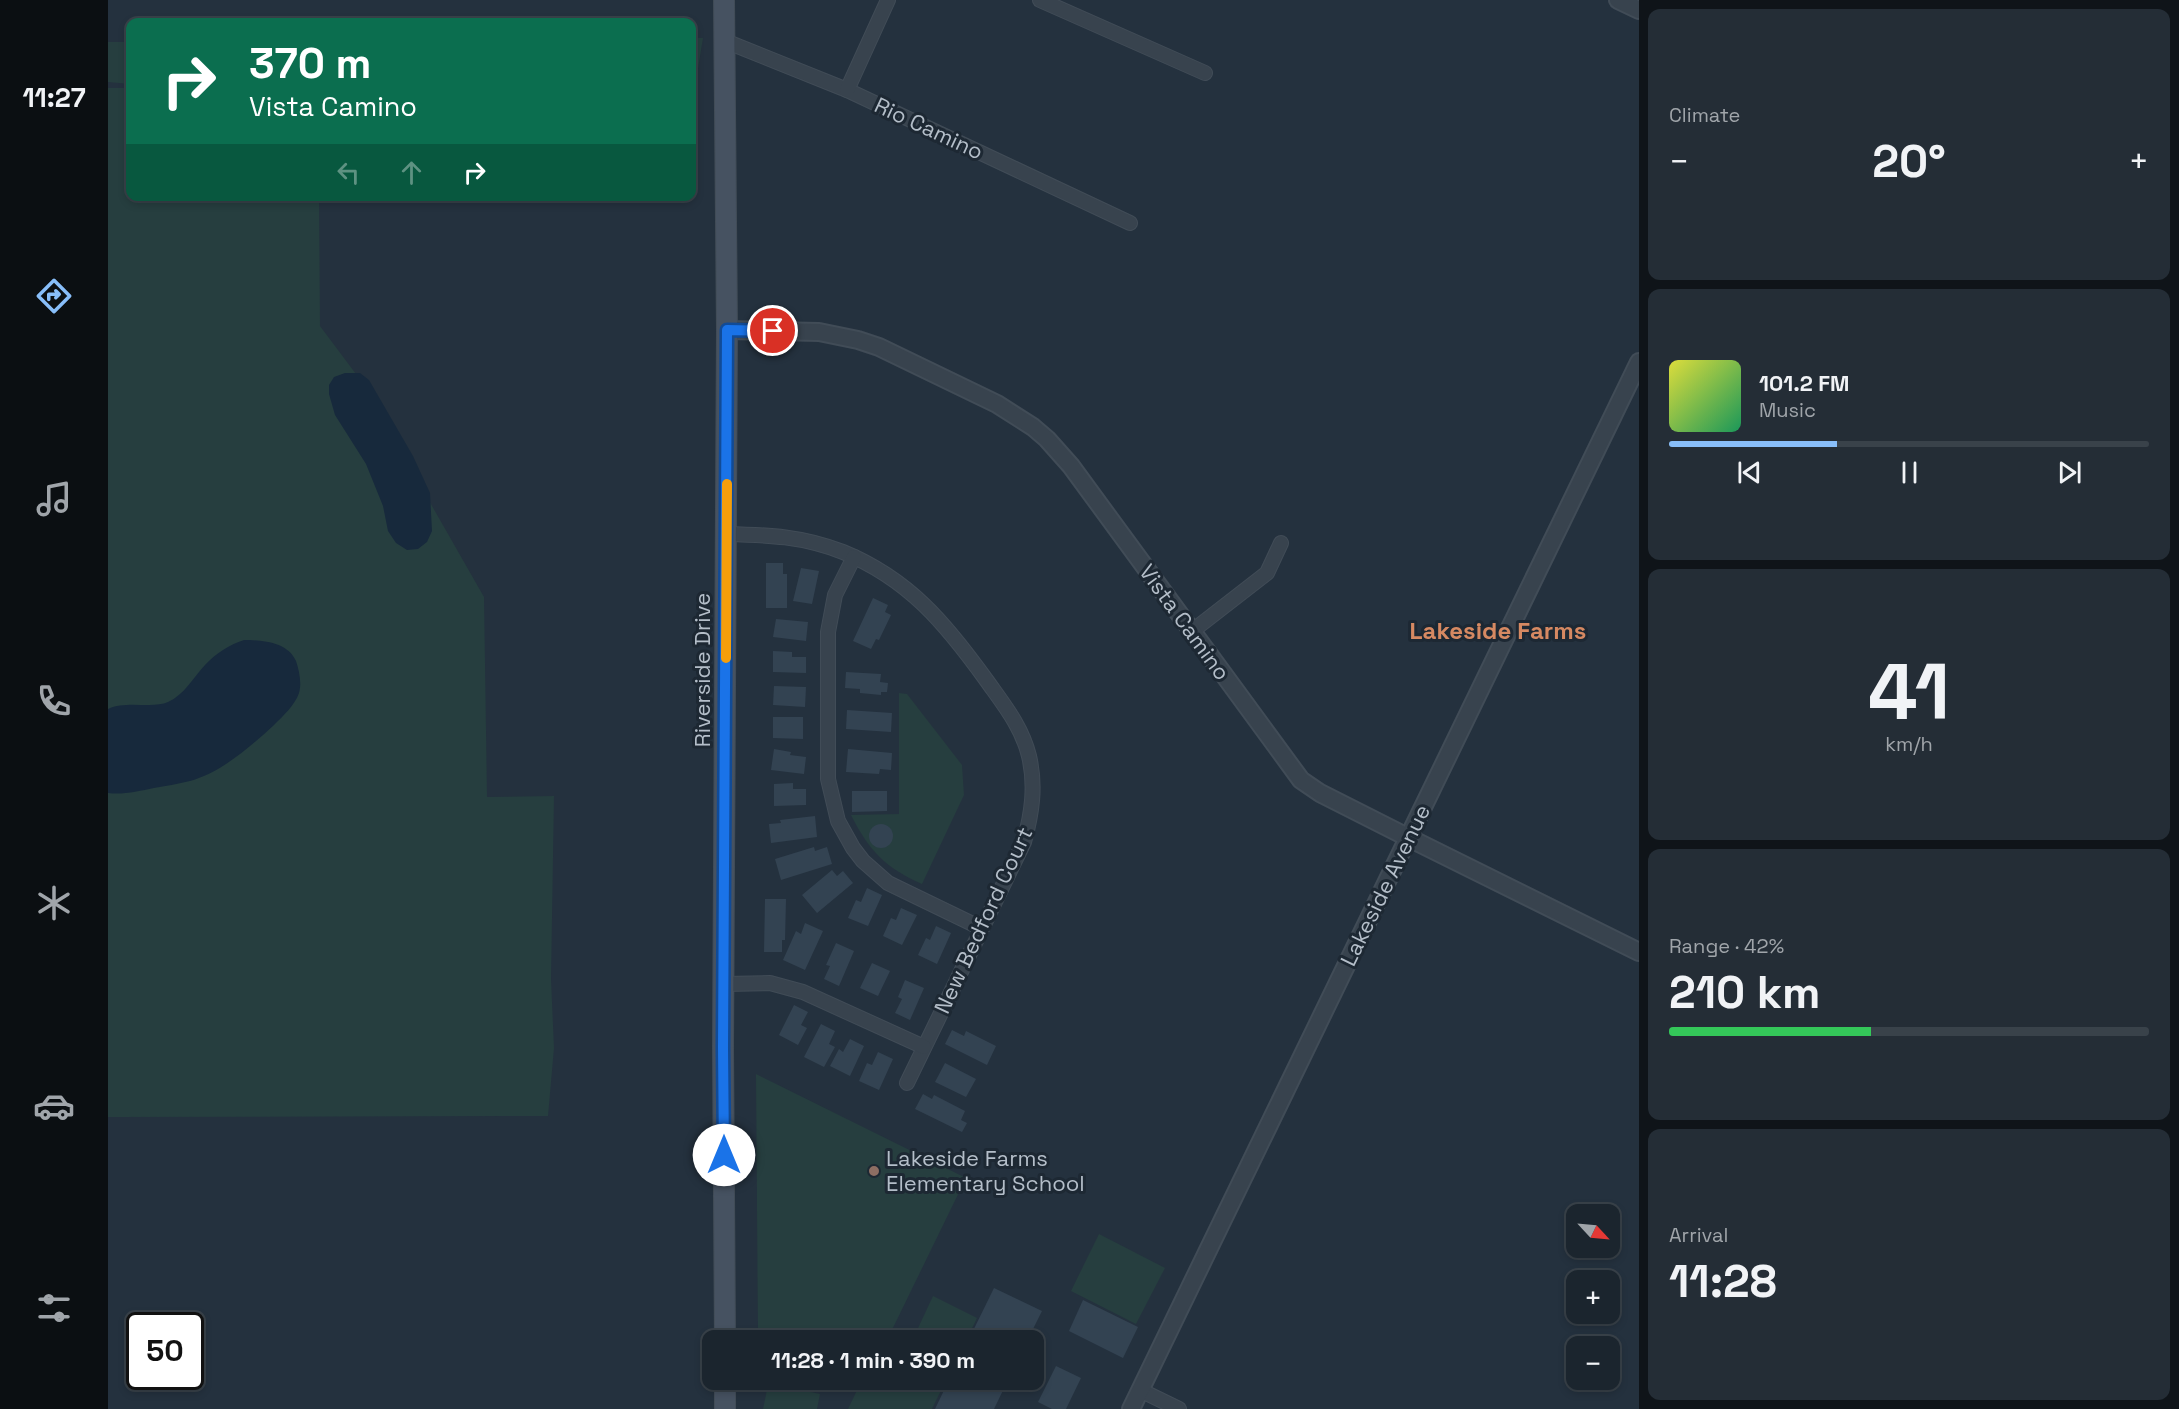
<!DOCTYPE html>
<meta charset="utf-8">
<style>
:root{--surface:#1b252e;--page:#242d36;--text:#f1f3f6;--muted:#a0a5aa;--line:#39424a;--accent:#88bef9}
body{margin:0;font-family:"Space Grotesk",sans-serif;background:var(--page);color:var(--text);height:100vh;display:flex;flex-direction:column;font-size:22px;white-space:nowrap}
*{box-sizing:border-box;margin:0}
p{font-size:20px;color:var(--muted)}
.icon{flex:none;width:33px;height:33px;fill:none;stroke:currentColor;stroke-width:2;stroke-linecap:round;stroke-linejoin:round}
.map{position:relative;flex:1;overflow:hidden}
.sheet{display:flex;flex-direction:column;gap:9px;padding:9px;background:#0f1419;width:540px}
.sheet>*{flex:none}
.top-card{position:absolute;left:18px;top:18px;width:570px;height:183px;border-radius:12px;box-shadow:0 3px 9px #0003,0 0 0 2px var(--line);background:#0b6e4f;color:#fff;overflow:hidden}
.needle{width:39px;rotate:116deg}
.fabs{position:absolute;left:1458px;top:1204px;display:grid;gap:12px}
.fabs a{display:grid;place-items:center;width:54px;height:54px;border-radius:12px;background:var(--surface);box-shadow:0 3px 9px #0003,0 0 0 2px var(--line);font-size:30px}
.speed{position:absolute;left:18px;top:1312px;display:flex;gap:12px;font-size:30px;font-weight:700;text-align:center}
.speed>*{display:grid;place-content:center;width:78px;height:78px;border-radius:50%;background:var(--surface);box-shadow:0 3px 9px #0003,0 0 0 2px var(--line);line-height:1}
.speed .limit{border:3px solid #111;border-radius:9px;background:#fff;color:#111}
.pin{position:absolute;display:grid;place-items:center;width:51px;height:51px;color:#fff;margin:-26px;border:3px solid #fff;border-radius:50%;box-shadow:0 2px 6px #0007}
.me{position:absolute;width:66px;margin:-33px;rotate:0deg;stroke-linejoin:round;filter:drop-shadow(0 0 4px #0008)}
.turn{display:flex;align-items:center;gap:21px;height:126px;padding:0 24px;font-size:27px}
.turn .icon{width:78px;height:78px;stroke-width:2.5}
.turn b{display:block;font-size:42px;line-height:51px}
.lanes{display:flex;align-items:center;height:57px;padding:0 24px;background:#0003;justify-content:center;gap:30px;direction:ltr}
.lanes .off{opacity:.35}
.big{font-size:45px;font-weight:700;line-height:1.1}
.sheet .card{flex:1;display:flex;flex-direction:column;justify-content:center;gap:9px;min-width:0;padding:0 21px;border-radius:12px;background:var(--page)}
.sheet .dial{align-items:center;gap:0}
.dial b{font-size:78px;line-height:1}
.song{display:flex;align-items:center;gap:18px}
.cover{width:72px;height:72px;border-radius:9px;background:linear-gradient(135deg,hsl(60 70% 55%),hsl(150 70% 35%))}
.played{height:6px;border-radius:3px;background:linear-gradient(90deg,var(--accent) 35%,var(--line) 35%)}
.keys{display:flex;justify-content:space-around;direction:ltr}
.heat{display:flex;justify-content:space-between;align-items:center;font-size:33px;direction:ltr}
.charge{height:9px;border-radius:4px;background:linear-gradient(90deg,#34c759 42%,var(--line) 0)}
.trip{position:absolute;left:594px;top:1330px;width:342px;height:60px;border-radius:12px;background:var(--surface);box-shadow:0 3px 9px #0003,0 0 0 2px var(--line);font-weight:700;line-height:60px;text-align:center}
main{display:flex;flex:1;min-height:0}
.dock{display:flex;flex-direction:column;width:108px;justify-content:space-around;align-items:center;background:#0b0f12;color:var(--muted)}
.dock .icon{width:42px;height:42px}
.dock .active{color:var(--accent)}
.dock b{font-size:27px;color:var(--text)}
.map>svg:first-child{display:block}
</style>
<main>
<nav class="dock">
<b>11:27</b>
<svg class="icon active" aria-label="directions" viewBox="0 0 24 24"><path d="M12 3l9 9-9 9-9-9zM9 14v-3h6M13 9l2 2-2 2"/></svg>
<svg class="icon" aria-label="music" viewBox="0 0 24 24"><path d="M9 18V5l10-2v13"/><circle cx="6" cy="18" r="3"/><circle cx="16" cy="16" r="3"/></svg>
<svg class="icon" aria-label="phone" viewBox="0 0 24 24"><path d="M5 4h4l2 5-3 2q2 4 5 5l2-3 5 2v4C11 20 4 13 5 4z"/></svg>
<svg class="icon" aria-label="climate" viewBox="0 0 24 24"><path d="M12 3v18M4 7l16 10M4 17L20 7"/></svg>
<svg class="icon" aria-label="car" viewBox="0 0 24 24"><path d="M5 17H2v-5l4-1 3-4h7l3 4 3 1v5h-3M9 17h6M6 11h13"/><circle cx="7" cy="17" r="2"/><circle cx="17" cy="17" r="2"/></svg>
<svg class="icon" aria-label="filters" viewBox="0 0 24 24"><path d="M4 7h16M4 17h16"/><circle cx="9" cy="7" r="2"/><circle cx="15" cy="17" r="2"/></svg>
</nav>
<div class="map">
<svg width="1531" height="1409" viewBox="0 0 1531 1409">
<rect width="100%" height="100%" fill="#24313e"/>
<g fill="#263e3f">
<polygon points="584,38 595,38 586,93 584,93"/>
<polygon points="0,42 22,42 22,84 0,82"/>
<polygon points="0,88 22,88 22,196 211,197 212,326 251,378 376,597 379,797 446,796 443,979 446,1048 440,1116 0,1117"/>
<path d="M791 693 799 694 854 765 856 795 814 884C778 868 761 851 743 815L791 814Z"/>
<polygon points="648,1074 858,1178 782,1334 743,1341 650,1340"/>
<polygon points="991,1234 1057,1268 1028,1324 963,1291"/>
<polygon points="825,1296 869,1318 858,1341 804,1341"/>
<polygon points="661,1380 691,1380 689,1389 712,1394 709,1409 655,1409"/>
<polygon points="754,1380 838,1380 824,1409 740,1409"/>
</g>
<g fill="#17293c">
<polygon points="237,373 252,373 261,380 305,456 322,493 324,531 319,542 310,549 299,550 288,543 280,531 275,506 258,464 227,415 221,394 221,385 226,377"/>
<path d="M136 640C154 640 180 642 188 661 191 670 194 683 191 693 187 705 175 716 166 725 142 747 114 772 82 781 70 784 57 786 46 788 31 791 15 795 0 793V709C18 700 45 709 60 702 76 695 85 678 97 665 108 653 121 645 136 640Z"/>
</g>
<g fill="#334352">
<polygon points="658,563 675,563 675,574 679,574 679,608 658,608"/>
<polygon points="693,568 711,571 704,604 685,601"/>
<polygon points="765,598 780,605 777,612 783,615 771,640 768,639 763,649 745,641"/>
<polygon points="668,619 700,622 698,641 665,637"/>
<polygon points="665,651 684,652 684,657 698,657 698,673 665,672"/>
<polygon points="738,672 773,674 772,682 780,683 779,692 773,692 773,695 752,693 752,689 737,688"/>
<polygon points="666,686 698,687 697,707 665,705"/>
<polygon points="739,710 784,713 783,732 738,729"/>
<polygon points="665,717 695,717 695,739 665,738"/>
<polygon points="666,749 683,752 682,755 698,757 696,774 663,770"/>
<polygon points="740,749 784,753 783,770 772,769 771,774 738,772"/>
<polygon points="685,783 685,789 698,789 698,805 666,806 666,784"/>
<polygon points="744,791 779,791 779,811 744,812"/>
<polygon points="707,816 709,837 663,843 661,824 673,823 672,820"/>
<circle cx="773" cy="836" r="12"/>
<polygon points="706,847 707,851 719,847 724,864 673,880 667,859"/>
<polygon points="724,870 729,876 735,871 745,883 709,913 694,895"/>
<polygon points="759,888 774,895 760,926 740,918 748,900 753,902"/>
<polygon points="657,899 678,899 677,940 674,940 674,952 656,952"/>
<polygon points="793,908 809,915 794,945 775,936 783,918 788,920"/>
<polygon points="697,923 715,931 697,970 675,960 688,931 693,934"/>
<polygon points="828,926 843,933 829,964 810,955 818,938 822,940"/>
<polygon points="728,943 746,951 731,986 716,979 722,966 718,965"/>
<polygon points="764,963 782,971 770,996 752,988"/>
<polygon points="797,980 816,988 802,1020 787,1013 794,999 790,997"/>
<polygon points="686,1005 700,1012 693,1025 699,1028 690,1045 671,1035"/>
<polygon points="713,1024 727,1031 721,1044 727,1047 716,1067 696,1057"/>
<polygon points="844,1030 856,1036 858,1031 888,1046 879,1065 837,1044"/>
<polygon points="742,1039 756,1046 742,1076 722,1066 731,1049 735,1052"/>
<polygon points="770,1052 785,1059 771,1090 751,1081 759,1063 764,1065"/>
<polygon points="837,1063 868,1079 858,1097 827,1082"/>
<polygon points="815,1094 824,1099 826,1095 857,1111 853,1120 859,1123 854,1132 807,1109"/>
<polygon points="886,1288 934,1311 919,1341 860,1341"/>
<polygon points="975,1300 1030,1327 1015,1358 961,1331"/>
<polygon points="948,1366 973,1378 958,1409 944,1409 930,1402"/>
<polygon points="841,1380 900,1380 886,1409 827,1409"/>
</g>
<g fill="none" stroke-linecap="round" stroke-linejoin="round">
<defs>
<g id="minor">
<polyline points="932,0 1097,73"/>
<polyline points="617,41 739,90 1022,223"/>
<polyline points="739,90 780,0"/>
<path d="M618 534C661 535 694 536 735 552 801 579 838 624 879 681 896 705 914 727 921 756 928 786 924 813 916 842L799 1083"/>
<polyline points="746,557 727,595 720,632 720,779 730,821 745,848 755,861 780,883 873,928"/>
<polyline points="1083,632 1159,573 1173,543"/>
<polyline points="617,984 662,983 695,992 816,1047"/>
<polyline points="1032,1390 1071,1409"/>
</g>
<g id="tertiary">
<polyline points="1510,0 1531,10"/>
<polyline points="619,330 711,332 750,340 771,347 889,404 925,427 939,439 963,466 1193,780 1212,793 1301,838 1531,952"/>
<polyline points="1023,1409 1531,362"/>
</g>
<g id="secondary">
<polyline points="616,0 619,330 615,1048 617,1341"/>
<polyline points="617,1380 617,1409"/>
</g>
</defs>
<use href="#minor" stroke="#414c57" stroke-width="16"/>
<use href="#tertiary" stroke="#414c57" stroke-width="20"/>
<use href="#secondary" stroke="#414c57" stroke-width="22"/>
<use href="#minor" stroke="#38434e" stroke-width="14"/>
<use href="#tertiary" stroke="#38434e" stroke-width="16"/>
<use href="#secondary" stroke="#465261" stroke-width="20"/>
</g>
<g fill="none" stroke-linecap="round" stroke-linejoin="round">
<defs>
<polyline id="route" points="616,1155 615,1048 619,330 665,331"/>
</defs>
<use href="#route" stroke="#114b97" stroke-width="15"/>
<use href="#route" stroke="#1a73e8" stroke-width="10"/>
<polyline stroke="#f59e0b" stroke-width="10" points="618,658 619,484"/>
</g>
<circle fill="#8d6e63" stroke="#1d2833" stroke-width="2" cx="766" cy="1171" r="6"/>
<g text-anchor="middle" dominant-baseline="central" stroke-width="6" stroke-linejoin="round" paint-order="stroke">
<g font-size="22" fill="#b4bec9" stroke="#1d2833">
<text transform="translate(821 128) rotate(25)">Rio Camino</text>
<text transform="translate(1077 622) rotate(54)">Vista Camino</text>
<text transform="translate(594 670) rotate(-90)">Riverside Drive</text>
<text transform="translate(1277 885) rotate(-64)">Lakeside Avenue</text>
<text transform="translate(875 920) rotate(-65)">New Bedford Court</text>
</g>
<g font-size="22" fill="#b4bec9" stroke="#1d2833" text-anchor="start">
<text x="778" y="1158">Lakeside Farms<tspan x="778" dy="25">Elementary School</tspan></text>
</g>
<g font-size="24" font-weight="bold" fill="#d68962" stroke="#1d2833">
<text x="1390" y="630">Lakeside Farms</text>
</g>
</g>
</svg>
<div class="fabs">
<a><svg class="needle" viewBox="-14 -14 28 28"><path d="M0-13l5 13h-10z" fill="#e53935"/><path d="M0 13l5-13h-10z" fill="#a0a5aa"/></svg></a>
<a>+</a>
<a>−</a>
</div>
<div class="speed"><div class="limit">50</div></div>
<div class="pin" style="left:665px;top:331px;background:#d93025"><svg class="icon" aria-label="arrive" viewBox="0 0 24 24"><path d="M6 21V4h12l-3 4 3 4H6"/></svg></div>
<svg class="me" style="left:616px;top:1155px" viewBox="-20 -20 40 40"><circle r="19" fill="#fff"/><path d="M0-13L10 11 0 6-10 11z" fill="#1a73e8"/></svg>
<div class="trip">11:28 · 1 min · 390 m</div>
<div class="top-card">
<div class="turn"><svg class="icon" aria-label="right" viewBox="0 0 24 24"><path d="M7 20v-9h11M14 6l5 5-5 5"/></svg><div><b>370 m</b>Vista Camino</div></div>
<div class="lanes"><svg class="icon off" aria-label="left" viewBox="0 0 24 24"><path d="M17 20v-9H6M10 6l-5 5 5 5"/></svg><svg class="icon off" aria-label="ahead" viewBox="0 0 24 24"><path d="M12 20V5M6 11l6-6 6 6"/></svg><svg class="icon" aria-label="right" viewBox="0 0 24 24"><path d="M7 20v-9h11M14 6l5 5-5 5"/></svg></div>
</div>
</div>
<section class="sheet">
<div class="card"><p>Climate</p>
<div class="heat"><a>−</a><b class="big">20°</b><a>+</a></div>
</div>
<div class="card">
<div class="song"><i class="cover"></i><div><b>101.2 FM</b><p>Music</p></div></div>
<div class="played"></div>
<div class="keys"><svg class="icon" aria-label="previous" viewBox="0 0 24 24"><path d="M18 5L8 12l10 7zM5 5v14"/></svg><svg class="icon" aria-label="pause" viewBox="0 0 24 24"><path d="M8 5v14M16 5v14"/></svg><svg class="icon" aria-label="next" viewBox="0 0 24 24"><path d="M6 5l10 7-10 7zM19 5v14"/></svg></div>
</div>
<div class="card dial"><b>41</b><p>km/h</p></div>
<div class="card"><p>Range · 42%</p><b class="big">210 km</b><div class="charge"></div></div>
<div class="card"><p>Arrival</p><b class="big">11:28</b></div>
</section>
</main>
